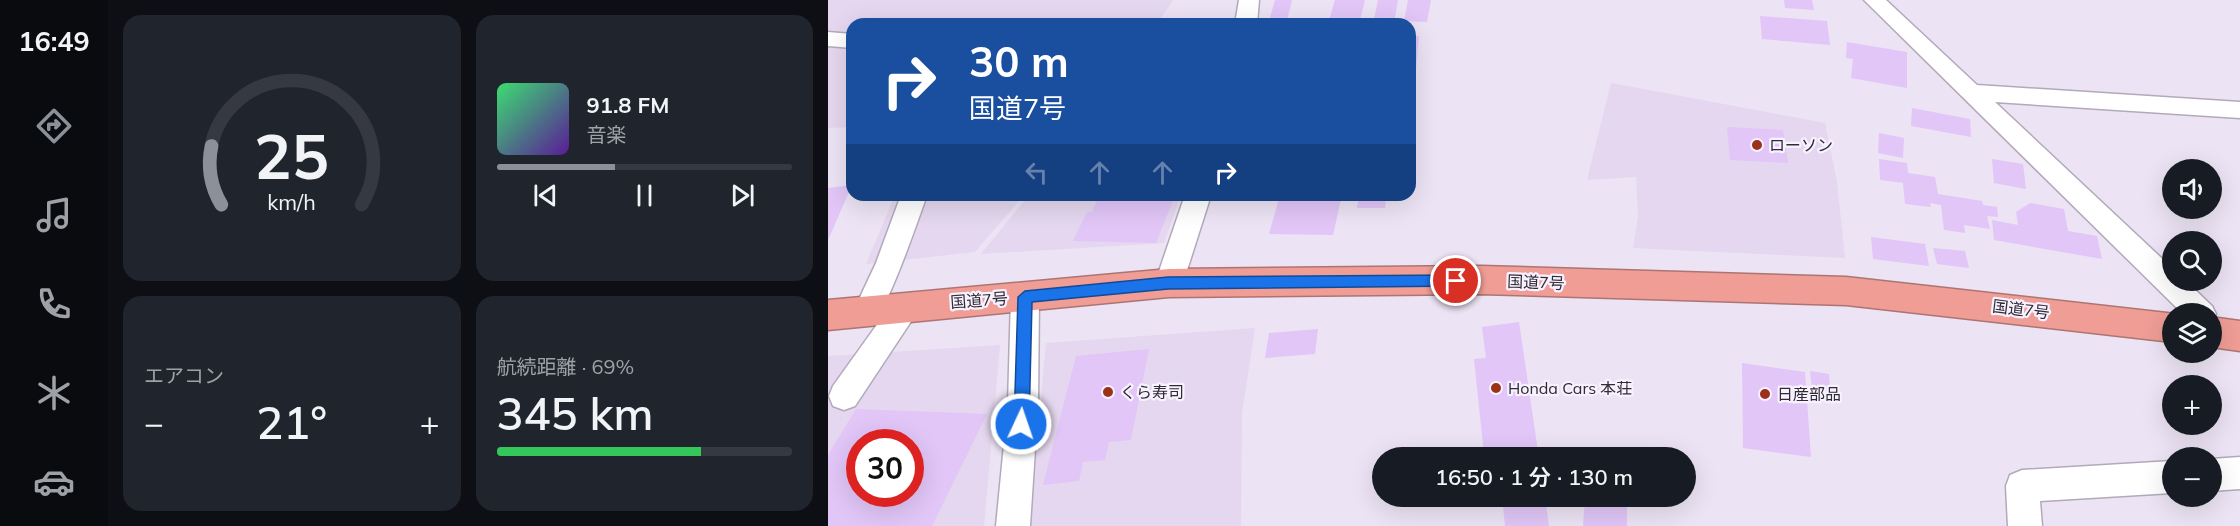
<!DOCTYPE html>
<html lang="ja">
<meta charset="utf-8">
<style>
:root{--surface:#171b24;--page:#20242c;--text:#f1f3f6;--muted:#9ea1a6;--line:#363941;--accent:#8c9099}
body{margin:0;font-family:Mulish,"Noto Sans JP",sans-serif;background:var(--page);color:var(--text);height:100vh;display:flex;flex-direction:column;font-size:22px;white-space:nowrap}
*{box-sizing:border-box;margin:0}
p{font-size:20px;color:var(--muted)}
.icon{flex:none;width:33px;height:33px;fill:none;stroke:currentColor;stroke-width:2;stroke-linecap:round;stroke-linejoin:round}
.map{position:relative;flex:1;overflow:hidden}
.panel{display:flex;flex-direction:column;gap:15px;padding:15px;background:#0d0f14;width:720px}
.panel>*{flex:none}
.banner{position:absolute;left:18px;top:18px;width:570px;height:183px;border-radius:18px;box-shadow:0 6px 24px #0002;background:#1a4fa0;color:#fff;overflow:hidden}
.tools{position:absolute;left:1334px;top:159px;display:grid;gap:12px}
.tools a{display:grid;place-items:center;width:60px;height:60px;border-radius:50%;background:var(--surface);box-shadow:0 6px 24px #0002;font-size:30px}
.speed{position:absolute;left:18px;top:429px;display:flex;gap:12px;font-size:30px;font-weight:700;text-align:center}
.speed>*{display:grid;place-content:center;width:78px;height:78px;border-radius:50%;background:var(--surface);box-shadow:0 6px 24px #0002;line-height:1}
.speed .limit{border:9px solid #d22;background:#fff;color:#111}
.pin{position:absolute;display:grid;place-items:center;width:51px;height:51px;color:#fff;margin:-26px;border:3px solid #fff;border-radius:50%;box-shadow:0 2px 6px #0007}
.me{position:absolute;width:66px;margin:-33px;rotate:3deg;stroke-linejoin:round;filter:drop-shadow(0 0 4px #0008)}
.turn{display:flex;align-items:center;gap:21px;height:126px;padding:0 24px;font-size:27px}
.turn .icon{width:78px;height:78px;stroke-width:2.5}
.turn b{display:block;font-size:42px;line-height:51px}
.lanes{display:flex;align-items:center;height:57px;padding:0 24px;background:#0003;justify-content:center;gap:30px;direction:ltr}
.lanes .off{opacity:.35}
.big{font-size:45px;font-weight:600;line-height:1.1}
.panel .card{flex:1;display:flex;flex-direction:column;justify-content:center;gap:9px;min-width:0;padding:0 21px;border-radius:18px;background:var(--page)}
.panel .dial{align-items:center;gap:0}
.dial svg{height:156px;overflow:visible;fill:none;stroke:var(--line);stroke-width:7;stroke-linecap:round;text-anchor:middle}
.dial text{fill:var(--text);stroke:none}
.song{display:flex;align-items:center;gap:18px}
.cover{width:72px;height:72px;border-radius:9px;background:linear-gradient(135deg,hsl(140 70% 55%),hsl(270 70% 35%))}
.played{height:6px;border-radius:3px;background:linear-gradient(90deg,var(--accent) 40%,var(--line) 40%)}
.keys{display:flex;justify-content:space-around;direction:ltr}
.heat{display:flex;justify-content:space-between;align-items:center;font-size:33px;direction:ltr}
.charge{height:9px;border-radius:4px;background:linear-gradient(90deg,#34c759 69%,var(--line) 0)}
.panel .tiles{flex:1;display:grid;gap:15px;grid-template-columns:repeat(2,1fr)}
.trip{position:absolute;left:544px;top:447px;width:324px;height:60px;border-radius:30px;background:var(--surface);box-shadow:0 6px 24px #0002;font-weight:600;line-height:60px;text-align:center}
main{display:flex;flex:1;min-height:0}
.tabs{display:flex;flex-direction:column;width:108px;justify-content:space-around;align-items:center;background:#090b0e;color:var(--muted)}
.tabs .icon{width:42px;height:42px}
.tabs .on{color:var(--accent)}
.tabs b{font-size:27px;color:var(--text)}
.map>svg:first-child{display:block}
</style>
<main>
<nav class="tabs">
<b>16:49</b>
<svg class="icon on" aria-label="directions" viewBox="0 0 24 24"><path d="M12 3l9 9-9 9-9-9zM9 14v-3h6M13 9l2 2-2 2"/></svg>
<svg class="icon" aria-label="music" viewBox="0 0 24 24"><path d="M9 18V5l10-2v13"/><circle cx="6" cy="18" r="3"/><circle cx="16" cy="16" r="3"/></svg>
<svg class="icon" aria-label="phone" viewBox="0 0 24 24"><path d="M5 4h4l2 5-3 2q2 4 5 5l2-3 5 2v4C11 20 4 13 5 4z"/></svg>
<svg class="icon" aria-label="climate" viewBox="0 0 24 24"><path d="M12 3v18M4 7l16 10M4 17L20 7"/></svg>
<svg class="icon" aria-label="car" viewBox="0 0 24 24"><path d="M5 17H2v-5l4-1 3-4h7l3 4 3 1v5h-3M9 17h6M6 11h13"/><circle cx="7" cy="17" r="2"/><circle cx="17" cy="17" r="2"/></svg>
</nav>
<section class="panel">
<div class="tiles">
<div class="card dial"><svg viewBox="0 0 100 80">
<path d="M14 69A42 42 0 1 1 86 69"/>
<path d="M14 69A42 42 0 0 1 9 39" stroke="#8c9099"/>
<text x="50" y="56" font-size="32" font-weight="700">25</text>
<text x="50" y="72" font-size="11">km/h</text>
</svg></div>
<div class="card">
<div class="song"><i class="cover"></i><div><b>91.8 FM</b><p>音楽</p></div></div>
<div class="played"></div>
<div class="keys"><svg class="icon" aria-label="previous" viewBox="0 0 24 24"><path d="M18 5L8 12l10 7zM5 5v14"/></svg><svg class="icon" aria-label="pause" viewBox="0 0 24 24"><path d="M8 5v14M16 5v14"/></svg><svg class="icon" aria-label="next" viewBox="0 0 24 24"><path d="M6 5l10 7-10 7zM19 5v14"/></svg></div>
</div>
<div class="card"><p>エアコン</p>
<div class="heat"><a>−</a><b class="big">21°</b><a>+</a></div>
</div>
<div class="card"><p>航続距離 · 69%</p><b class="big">345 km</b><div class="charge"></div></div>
</div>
</section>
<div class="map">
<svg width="1412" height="526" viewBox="0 0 1412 526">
<rect width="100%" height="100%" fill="#ece3f4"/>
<g fill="#e4d7ef" fill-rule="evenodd">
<polygon points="0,0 345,0 329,24 24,24 24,127 0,128"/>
<polygon points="783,83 997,123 1009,182 1017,258 805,248 810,217 808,177 759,180"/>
<polygon points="67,195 196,195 147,252 38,264"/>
<polygon points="201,195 353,195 336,243 153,254"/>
<polygon points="427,328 414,413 413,526 202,526 218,343"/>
<path d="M172 345 156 526H0V356ZM32 442H82V494H32Z"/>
</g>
<g fill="#e1c6f7" fill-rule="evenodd">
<polygon points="447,0 464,0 459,21 441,21"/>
<polygon points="507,0 537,0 531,24 500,24"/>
<polygon points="550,0 570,0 566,24 545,24"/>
<polygon points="580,0 603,0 599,22 576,21"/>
<polygon points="956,0 984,0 986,10 957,8"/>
<polygon points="932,16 999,21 1002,45 934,39"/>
<polygon points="582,36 591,36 584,112 582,112"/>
<polygon points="1019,42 1079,52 1079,88 1023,78 1025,59 1018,58"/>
<polygon points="1084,108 1142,119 1143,137 1083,126"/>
<polygon points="899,127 955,130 960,163 902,160"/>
<polygon points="1051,133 1076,138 1075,158 1050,153"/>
<polygon points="1051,159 1079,163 1080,173 1107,177 1110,194 1154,201 1155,205 1169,207 1170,217 1159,216 1162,229 1136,225 1137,233 1116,230 1113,205 1102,203 1103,207 1077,204 1075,183 1052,180"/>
<polygon points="1164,159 1195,164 1198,189 1166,183"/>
<polygon points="24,185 0,240 0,188"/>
<polygon points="272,195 347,195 328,243 245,241 259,212 264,212"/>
<polygon points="452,195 514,195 505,235 441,234"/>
<polygon points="531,195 558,195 557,208 529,208"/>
<polygon points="1202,203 1236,209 1240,231 1269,236 1274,259 1166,240 1164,220 1190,225 1188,212"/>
<polygon points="1043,237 1097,244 1101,266 1045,259"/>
<polygon points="1105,248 1137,251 1141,268 1109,264"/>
<polygon points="691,322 711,458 669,458 669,453 656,454 646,359 658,358 654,327"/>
<polygon points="490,329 487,354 437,358 441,333"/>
<polygon points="321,349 303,440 281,442 277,460 255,462 251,481 215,485 248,356"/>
<polygon points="914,363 977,372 983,457 915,448"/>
<polygon points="982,371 1001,374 1002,390 984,388"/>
<path d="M28 409 159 414 104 526H0V455ZM32 442H82V494H32Z"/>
<polygon points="674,496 717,496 721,526 677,526"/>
<polygon points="757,498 799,501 799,526 755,526"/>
</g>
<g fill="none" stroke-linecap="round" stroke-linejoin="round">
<defs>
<g id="minor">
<polygon points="411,0 431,0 429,24 407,24"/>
<polygon points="1036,0 1058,0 1149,85 1412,102 1412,118 1167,102 1344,268 1344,280 1357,280 1384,306 1388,314 1384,322 1383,314 1355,314"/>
<polygon points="0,32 24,34 24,48 0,46"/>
<path d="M73 195H99C84 237 70 278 50 318L40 322 30 318 26 310 48 263Z"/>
<polygon points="357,195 383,195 355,283 351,291 341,294 331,291 327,283"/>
<polygon points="197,285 207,289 211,297 210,404 202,526 168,526 180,404 183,297 187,289"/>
<polygon points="78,294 88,298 92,306 88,314 27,406 16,410 5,406 1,396 5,386 68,298"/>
<polygon points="1412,457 1412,489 1383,491 1383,459"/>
<polygon points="1344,461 1344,493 1212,501 1214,526 1180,526 1178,486 1182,475 1194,470"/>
</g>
<g id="highway">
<polygon points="653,266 1018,277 1348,314 1344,314 1344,342 1018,305 653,294 341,297 0,330 0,300 341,269"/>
<polygon points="1383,317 1412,321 1412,351 1383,347"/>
</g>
</defs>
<use href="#minor" stroke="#b2a9ba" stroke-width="3"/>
<use href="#highway" stroke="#ac7573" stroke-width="3"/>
<use href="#minor" fill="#fff" fill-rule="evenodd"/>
<use href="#highway" fill="#ef9d95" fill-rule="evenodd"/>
</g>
<polygon fill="#1a73e8" stroke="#114b97" stroke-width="1.5" points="628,275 635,281 628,286 340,289 204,302 201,424 199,429 193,431 188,429 186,424 190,297 197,291 340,277"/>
<g fill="#9a3119" stroke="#f8f1ff" stroke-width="2">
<circle cx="929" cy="145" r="6"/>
<circle cx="668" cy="388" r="6"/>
<circle cx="280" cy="392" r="6"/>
<circle cx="937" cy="394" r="6"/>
</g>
<g text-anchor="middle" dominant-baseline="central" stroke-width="4.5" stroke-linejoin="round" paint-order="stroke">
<g font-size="16" fill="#302c33" stroke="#f8f1ff" text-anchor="start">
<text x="941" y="145">ローソン</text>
<text x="680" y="388">Honda Cars 本荘</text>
<text x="292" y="392">くら寿司</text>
<text x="949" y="394">日産部品</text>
</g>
<g font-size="16" fill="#302c33" stroke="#f8f1ff">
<text transform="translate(708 282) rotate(2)">国道7号</text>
<text transform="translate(151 300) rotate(-4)">国道7号</text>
<text transform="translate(1193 309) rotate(7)">国道7号</text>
</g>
</g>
</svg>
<div class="tools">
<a><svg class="icon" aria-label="sound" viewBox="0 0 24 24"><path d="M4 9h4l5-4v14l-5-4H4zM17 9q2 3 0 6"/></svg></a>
<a><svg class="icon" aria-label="search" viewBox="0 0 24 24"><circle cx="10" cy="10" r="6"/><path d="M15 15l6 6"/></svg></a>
<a><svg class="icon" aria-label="layers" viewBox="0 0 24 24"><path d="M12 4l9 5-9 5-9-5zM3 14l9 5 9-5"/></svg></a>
<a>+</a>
<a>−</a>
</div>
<div class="speed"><div class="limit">30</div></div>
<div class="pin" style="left:628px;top:281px;background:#d93025"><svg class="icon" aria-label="arrive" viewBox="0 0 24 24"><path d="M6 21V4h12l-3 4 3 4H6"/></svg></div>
<svg class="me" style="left:193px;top:424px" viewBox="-20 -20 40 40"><circle r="17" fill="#1a73e8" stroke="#fff" stroke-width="3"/><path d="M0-11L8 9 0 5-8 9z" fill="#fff"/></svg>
<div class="trip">16:50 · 1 分 · 130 m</div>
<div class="banner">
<div class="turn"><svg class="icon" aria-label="right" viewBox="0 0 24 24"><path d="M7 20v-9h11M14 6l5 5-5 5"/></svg><div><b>30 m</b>国道7号</div></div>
<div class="lanes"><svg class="icon off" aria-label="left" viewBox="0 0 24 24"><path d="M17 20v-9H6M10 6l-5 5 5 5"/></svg><svg class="icon off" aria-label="ahead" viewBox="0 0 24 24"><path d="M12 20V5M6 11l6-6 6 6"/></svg><svg class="icon off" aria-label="ahead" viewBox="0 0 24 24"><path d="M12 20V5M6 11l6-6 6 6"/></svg><svg class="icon" aria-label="right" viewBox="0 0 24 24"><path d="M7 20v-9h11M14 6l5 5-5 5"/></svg></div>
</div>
</div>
</main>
